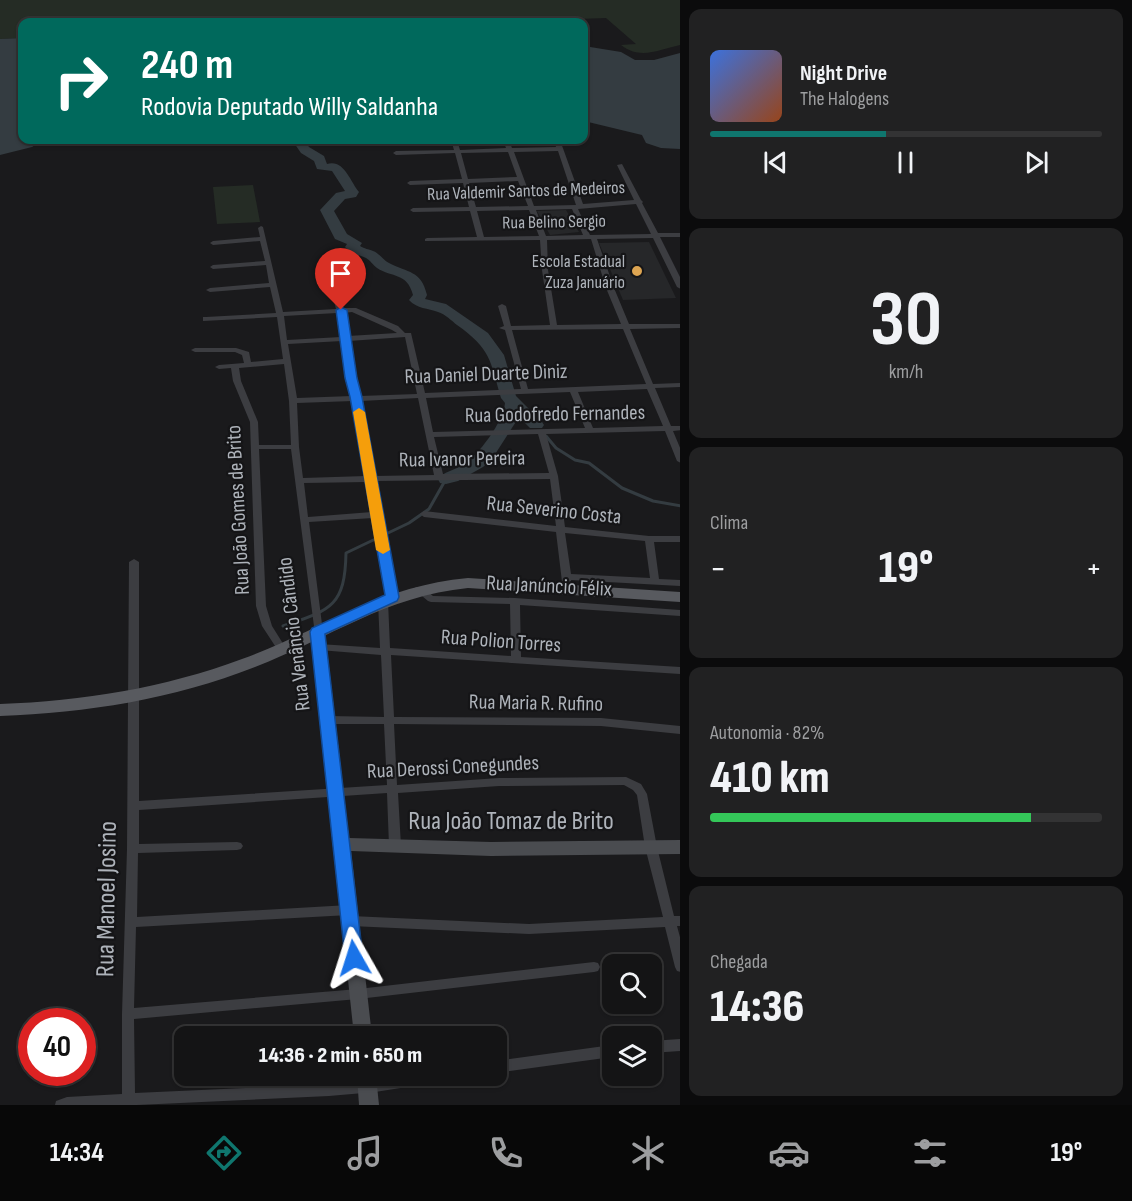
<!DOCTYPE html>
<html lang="pt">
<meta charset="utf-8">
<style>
:root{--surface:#141415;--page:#212122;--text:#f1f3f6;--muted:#9d9ea0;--line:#333334;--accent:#0f766e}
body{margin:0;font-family:"Sofia Sans Condensed",sans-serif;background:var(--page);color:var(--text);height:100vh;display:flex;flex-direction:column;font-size:22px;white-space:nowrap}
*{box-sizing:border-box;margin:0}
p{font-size:20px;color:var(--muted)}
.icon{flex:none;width:33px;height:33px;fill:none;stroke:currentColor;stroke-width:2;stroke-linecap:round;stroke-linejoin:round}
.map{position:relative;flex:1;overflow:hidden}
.sheet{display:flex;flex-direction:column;gap:9px;padding:9px;background:#0b0b0c;width:452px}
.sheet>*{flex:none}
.top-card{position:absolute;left:18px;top:18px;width:570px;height:126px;border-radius:12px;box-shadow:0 2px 4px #0004,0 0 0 2px var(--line);background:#00695c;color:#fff;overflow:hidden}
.controls{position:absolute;left:602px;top:954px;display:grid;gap:12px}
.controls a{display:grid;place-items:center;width:60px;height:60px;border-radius:12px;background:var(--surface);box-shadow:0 2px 4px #0004,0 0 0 2px var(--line);font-size:30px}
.speed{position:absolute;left:18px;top:1008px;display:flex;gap:12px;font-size:30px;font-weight:700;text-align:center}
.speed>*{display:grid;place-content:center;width:78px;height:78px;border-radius:50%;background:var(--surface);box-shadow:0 2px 4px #0004,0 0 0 2px var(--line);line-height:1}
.speed .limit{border:9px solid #d22;background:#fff;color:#111}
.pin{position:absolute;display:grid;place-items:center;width:51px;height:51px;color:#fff;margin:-62px -26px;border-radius:50% 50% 50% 0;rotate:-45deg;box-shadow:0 0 6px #0007}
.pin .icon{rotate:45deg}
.me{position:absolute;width:66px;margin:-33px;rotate:354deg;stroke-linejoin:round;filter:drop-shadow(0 0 4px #0008)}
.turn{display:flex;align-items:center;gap:21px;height:126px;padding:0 24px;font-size:27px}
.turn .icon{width:78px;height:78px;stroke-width:2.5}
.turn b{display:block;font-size:42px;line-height:51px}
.big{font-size:45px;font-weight:800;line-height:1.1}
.sheet .tile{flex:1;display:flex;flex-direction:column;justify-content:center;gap:9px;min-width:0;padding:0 21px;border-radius:12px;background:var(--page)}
.sheet .dial{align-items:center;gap:0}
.dial b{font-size:78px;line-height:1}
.song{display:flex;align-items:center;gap:18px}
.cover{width:72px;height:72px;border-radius:9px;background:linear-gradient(135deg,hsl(220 70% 55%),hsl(20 70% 35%))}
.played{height:6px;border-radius:3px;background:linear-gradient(90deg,var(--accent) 45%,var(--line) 45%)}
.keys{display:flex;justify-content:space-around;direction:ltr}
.heat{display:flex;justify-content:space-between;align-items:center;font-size:33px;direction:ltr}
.charge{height:9px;border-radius:4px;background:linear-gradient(90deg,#34c759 82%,var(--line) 0)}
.trip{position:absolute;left:174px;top:1026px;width:333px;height:60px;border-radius:12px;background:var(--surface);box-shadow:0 2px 4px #0004,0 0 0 2px var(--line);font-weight:800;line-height:60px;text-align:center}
.dock{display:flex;height:96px;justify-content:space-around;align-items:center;background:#080808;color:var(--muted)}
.dock .icon{width:42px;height:42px}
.dock .current{color:var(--accent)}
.dock b{font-size:27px;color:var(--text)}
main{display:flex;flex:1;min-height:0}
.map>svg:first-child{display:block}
</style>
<main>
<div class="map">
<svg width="681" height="1105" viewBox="0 0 681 1105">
<rect width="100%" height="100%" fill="#1a1a1c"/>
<g fill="#262729">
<polygon points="566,210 579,232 550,235 537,211"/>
<polygon points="649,242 676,298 623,300 599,243"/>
</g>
<g fill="#252c25">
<path d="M0 0H680V45C658 50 640 60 621 45L636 44 606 18 549 20 550 22H22V38L0 39Z"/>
<polygon points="253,185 260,222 217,224 213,187"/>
</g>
<g fill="#343c41">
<polygon points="22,38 22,140 43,140 32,147 0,155 0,39"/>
<polygon points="584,46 621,52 635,60 654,60 680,53 680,149 661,148 646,143 642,135 584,121"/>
</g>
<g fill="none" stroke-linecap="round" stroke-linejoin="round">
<g stroke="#343c41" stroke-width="3">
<polyline points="546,436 556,448 575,460 589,463 622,488 653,501 681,506"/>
<path d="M283 626C330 610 345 607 346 553L409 523 429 509 446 479"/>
</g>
<path fill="#343c41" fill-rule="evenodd" d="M292 140H304L309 147 324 156 327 164C344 159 350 181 359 192L356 197 345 199 334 211 347 234 362 243 360 246C365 249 368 249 373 251 379 253 383 260 389 263 408 273 421 270 427 295L425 299 446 304 488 333 504 355 516 396 542 422 544 425 542 428H530L519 417 492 459 483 467 458 481 446 484 440 483 438 479C443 472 455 470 463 465 478 456 504 421 505 403L501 398C490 360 491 349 457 325 452 321 445 314 438 312 428 308 417 309 409 300L413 295C407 272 392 278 377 268 373 265 370 260 366 258 358 254 352 255 345 247L347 244 335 239 320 210 336 193 345 191 332 171 317 169 314 161 301 153Z"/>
<g fill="#3c3d41" fill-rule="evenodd">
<path d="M451 140H457L460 150 506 148 503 140H509L512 148 556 147 554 140H560L583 204 634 200 617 165 622 164 641 200 643 202 642 203 658 233H681V237H660L681 279V289L677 287 653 238 597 239 614 288 629 324H681V328L630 329 653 384 681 383V387L655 388 671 426H681V430L673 431 681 450V463L677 461 665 431 546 434 558 476 565 527 649 536H681V542H654L659 579 681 580V586L571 580 573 590 568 593 563 590 556 532 424 517 420 514 424 511 556 526 550 479 375 481 397 597 392 600 387 597 373 518 309 522 323 632 321 634H315L291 449H259L266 606 272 626 287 650 285 652H279L262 626 256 606 250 422 233 381 231 368 219 369 215 367 219 365 244 363 242 355 235 352H195L191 350 195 348H236L249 352 251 362 283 359 277 317 203 321V317H206L276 313 270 287 210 292 206 290 210 288 269 283 266 265 213 269 210 267 213 265 265 261 260 241 213 245 210 243 213 241 260 237 258 228 261 226 263 227 283 312 336 309 330 286 334 284H337L343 308H356L398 326 405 333H411L425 393 521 389 505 330 499 328 504 326 498 306 502 304 506 306 511 326 550 325 542 270 540 240 425 241V239L427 238 477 237 470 211 413 212 410 210 413 208 469 207 463 183 410 185 407 183 410 181 462 179 455 153 396 155 393 153 396 151 454 150ZM558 151 576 205 534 206 514 152ZM508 152 517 177 468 179 461 153ZM518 181 528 206 476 207 469 183ZM636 204 651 234 590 235 578 209ZM572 209 583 235 546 236 536 210ZM529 210 539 236 484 237 477 211ZM591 239 606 288 621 324 557 325 548 270 547 240ZM352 312 392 330 397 333 348 336 344 313ZM337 313 341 337 287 340 284 316ZM623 329 646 384 528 389 512 330ZM405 337 417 394 360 396 349 341ZM342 341 352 396 297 398 288 344ZM284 364 289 401 291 445H259L258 422 241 381 239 368ZM647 389 663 426 593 428 578 392ZM570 392 585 428 433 432 426 398ZM418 398 434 475 374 476 361 401ZM353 401 366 476 303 478 299 447 297 403ZM538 434 549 473 443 474 434 437ZM367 482 372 512 308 517 304 483ZM565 533 645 541 650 578 571 574Z"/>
<polygon points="134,559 139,562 139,801 387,785 384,724 328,724 324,723 323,720 324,717 328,716 384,717 381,655 319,650 316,649 314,647 316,645 319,644 380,648 378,601 380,599 386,599 388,601 390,648 511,656 510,604 431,602 428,601 416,591 414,589 416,587 422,587 433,596 515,598 681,610 681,616 520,605 521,657 681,667 681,674 391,655 394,717 601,718 681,726 681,734 601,726 394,724 397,785 499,778 626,777 641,784 647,794 657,847 674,916 681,916 681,926 677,926 681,941 681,972 677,971 675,967 665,927 529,934 351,926 347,924 345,921 347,918 351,916 529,924 663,917 645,847 637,795 633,790 624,785 499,786 398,793 401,846 399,849 395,850 391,849 389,846 387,793 139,810 139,844 237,842 241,843 243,846 241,849 237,850 138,853 137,917 349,905 353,907 355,910 353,913 349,915 136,927 134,1008 358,989 594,962 598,963 600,967 598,971 594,972 358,999 134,1019 135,1093 329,1084 375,1080 405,1076 445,1076 443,1080 439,1082 375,1092 329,1096 137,1105 55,1105 56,1101 67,1097 122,1094 122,1014 127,849 129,562"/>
<polygon points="681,1039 681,1051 651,1053 651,1041"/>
<polygon points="612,1045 612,1057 496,1073 496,1061"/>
</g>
<g fill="#4a4c50" fill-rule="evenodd">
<polygon points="318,627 323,628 325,632 349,838 491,842 681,840 681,854 491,856 351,851 372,1036 354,1036 311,632 313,628"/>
<polygon points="357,1076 376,1076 379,1105 359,1105"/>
</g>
<path fill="#585a5f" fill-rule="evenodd" d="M468 578 681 592V602L468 588C386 596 330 638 255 667 173 699 87 713 0 716V704C83 701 164 688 242 659 322 630 379 586 468 578Z"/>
</g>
<polygon fill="#1a73e8" stroke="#114b97" stroke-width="1.5" points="341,307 347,310 357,378 362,397 399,597 397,601 325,634 363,958 361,963 354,965 348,963 345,958 310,632 312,628 385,595 350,397 345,378 336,310"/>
<polygon fill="#f59e0b" points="359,408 365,412 390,550 383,554 376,550 353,412"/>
<circle fill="#dda552" stroke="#151517" stroke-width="2" cx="637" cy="271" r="6"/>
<g text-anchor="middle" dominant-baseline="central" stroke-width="4.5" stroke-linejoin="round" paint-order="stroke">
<g font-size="18" fill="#aeb3ba" stroke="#151517">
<text transform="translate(526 191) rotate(-2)">Rua Valdemir Santos de Medeiros</text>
<text transform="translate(554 222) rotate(-1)">Rua Belino Sergio</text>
</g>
<g font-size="18" fill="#aeb3ba" stroke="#151517" text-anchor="end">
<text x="625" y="261">Escola Estadual<tspan x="625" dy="21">Zuza Januário</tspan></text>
</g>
<g font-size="21" fill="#aeb3ba" stroke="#151517">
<text transform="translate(486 374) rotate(-2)">Rua Daniel Duarte Diniz</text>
<text transform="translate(555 414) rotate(-1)">Rua Godofredo Fernandes</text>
<text transform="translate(462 459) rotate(-1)">Rua Ivanor Pereira</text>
<text transform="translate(238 510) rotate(-93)">Rua João Gomes de Brito</text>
<text transform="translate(554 510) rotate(6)">Rua Severino Costa</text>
<text transform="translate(549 586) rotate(3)">Rua Janúncio Félix</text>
<text transform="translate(294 634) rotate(-97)">Rua Venâncio Cândido</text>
<text transform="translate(501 641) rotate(4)">Rua Polion Torres</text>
<text transform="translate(536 703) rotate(1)">Rua Maria R. Rufino</text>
<text transform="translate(453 767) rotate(-3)">Rua Derossi Conegundes</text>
</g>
<g font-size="26" fill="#aeb3ba" stroke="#151517">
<text x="511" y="821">Rua João Tomaz de Brito</text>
<text transform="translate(107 899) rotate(-89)">Rua Manoel Josino</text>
</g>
</g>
</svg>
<div class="controls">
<a><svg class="icon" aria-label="search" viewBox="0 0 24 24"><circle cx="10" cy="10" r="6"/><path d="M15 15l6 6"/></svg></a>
<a><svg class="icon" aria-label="layers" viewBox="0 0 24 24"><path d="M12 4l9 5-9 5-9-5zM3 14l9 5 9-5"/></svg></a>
</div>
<div class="speed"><div class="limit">40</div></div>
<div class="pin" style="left:341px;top:310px;background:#d93025"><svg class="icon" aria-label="arrive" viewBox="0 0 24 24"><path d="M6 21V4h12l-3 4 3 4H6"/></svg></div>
<svg class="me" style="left:354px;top:958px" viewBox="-20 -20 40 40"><path d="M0-17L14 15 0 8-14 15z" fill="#1a73e8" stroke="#fff" stroke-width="4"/></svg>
<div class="trip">14:36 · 2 min · 650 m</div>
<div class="top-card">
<div class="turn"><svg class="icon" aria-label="right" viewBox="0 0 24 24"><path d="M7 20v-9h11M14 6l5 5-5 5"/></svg><div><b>240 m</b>Rodovia Deputado Willy Saldanha</div></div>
</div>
</div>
<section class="sheet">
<div class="tile">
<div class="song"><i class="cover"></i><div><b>Night Drive</b><p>The Halogens</p></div></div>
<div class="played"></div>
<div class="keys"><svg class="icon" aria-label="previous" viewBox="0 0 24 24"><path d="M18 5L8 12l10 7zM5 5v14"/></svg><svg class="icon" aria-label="pause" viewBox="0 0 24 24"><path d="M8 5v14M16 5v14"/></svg><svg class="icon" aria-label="next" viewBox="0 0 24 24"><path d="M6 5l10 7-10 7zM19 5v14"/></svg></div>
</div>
<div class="tile dial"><b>30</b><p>km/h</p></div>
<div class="tile"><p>Clima</p>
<div class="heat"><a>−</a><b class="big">19°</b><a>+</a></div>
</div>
<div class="tile"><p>Autonomia · 82%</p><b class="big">410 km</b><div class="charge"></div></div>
<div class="tile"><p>Chegada</p><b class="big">14:36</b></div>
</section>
</main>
<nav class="dock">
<b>14:34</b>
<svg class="icon current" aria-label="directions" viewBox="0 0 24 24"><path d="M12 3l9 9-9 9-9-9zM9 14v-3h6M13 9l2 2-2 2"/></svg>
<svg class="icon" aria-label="music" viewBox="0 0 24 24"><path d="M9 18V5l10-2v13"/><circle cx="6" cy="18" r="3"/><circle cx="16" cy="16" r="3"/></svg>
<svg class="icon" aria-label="phone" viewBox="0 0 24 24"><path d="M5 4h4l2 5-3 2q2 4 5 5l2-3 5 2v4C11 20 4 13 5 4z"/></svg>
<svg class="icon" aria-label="climate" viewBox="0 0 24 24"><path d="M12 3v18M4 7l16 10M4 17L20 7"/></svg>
<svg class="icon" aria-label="car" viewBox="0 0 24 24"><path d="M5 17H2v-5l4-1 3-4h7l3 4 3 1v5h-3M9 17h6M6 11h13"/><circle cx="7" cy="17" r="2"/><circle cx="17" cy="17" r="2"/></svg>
<svg class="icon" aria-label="filters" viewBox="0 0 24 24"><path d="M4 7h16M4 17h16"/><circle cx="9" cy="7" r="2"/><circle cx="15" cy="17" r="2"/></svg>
<b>19°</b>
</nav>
